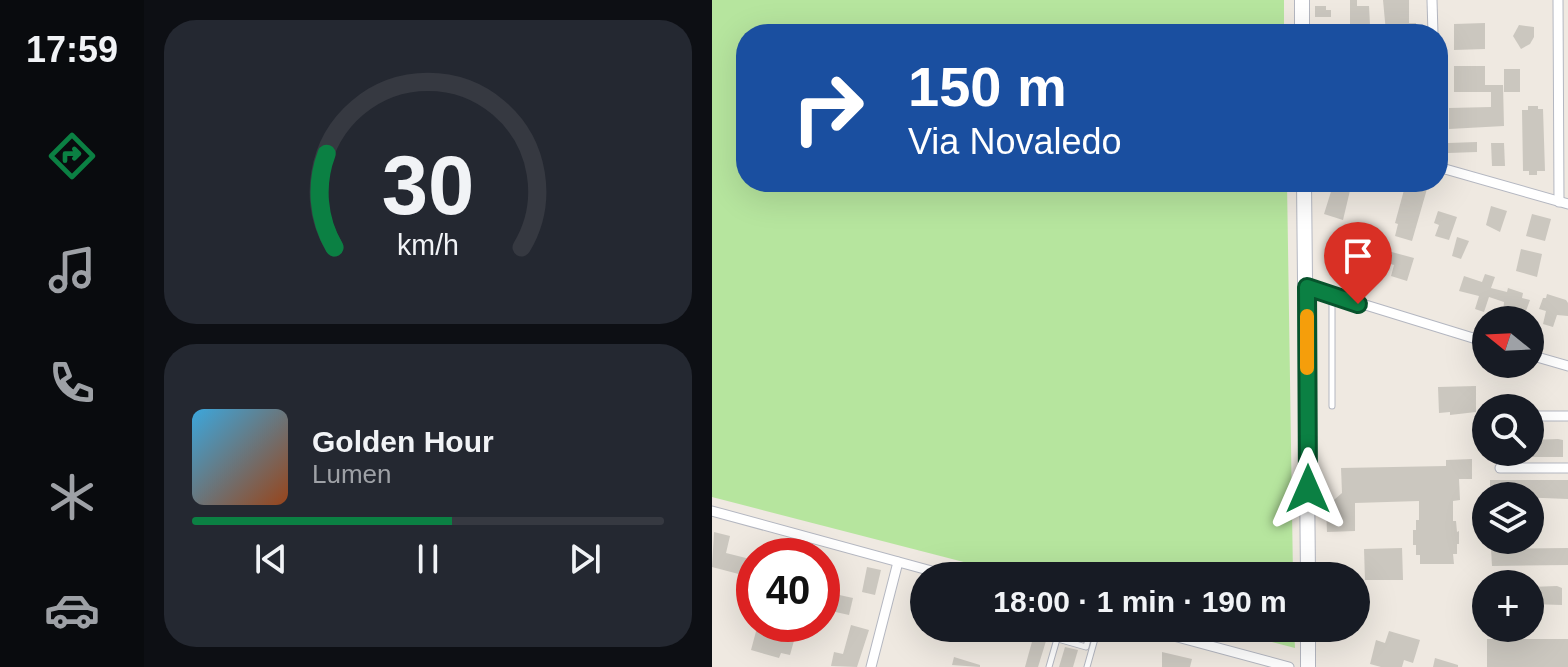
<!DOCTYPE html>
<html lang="it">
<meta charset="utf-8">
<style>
:root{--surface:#171b24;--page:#242831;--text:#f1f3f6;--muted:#9ea1a6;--line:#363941;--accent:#0b8043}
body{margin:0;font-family:Helvetica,sans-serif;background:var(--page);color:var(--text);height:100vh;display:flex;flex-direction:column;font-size:30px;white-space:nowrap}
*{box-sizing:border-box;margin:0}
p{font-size:26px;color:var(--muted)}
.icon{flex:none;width:44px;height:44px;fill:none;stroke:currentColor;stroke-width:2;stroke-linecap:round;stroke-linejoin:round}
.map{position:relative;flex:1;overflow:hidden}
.drawer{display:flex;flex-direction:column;gap:20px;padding:20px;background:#0d0f14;width:568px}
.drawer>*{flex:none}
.banner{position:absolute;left:24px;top:24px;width:712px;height:168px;border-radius:32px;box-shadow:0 8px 32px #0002;background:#1a4fa0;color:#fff;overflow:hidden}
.needle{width:52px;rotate:288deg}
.tools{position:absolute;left:760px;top:306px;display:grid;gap:16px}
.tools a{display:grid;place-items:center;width:72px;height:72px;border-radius:50%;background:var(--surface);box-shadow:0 8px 32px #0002;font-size:40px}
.speed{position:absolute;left:24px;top:538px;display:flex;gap:16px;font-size:40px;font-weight:700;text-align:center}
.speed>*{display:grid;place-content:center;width:104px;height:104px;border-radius:50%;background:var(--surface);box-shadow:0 8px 32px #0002;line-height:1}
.speed .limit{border:12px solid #d22;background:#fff;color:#111}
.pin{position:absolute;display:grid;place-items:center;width:68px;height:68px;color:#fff;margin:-82px -34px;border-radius:50% 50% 50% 0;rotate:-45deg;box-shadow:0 0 8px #0007}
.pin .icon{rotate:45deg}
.me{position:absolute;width:88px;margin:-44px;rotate:0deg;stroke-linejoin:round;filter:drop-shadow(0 0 6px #0008)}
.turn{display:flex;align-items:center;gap:28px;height:168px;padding:0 40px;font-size:36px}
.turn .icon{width:104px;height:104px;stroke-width:2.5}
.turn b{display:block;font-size:56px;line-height:68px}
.drawer .card{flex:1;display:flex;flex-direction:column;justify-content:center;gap:12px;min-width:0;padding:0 28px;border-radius:32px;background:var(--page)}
.drawer .dial{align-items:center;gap:0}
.dial svg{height:208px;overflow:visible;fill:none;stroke:var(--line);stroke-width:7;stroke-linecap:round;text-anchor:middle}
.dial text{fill:var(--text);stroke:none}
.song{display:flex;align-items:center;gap:24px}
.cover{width:96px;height:96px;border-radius:12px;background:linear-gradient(135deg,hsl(200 70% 55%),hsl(20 70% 35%))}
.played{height:8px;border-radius:4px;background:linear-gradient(90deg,var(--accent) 55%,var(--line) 55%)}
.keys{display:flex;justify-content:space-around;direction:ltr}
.trip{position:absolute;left:198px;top:562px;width:460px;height:80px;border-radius:40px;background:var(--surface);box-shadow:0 8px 32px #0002;font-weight:800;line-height:80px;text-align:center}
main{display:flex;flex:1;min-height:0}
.tab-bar{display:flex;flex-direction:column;width:144px;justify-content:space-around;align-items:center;background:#090b0e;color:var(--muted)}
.tab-bar .icon{width:56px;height:56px}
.tab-bar .selected{color:var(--accent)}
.tab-bar b{font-size:36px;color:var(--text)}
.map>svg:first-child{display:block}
</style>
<main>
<nav class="tab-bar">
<b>17:59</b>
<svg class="icon selected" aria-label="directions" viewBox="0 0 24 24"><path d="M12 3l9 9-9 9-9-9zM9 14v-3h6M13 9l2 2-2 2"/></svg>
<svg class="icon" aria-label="music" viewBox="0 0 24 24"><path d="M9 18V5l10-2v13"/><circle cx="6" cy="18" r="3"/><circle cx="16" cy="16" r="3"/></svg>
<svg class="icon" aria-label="phone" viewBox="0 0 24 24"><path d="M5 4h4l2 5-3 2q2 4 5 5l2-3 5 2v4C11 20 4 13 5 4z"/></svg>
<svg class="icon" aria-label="climate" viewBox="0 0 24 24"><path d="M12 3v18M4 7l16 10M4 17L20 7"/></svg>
<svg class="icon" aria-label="car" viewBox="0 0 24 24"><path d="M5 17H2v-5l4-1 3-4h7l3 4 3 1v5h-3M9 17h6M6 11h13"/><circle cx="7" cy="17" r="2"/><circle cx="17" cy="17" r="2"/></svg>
</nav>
<section class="drawer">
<div class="card dial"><svg viewBox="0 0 100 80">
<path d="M14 69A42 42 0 1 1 86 69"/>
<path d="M14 69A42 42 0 0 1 11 33" stroke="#0b8043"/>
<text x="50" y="56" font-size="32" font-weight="700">30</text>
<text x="50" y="72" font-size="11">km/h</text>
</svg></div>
<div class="card">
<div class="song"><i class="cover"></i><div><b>Golden Hour</b><p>Lumen</p></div></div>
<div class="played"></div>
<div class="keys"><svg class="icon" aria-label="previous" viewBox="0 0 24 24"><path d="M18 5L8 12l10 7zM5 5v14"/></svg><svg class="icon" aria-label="pause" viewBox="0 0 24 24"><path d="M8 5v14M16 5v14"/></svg><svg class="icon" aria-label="next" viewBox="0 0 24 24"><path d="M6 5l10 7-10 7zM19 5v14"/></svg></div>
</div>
</section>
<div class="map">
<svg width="856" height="667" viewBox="0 0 856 667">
<rect width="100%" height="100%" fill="#efe9e1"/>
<g fill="#b6e59e">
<polygon points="0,0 572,0 572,34 34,34 34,182 575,182 581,576 306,576 0,497"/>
<polygon points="507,628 582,628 583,648"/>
</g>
<g fill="#cbc7bf">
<polygon points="638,0 645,0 645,6 657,6 658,25 638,26"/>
<polygon points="671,0 697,0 697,23 704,23 704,32 700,34 674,32"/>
<polygon points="603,6 614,6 614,10 619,10 619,17 603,17"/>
<polygon points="773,23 773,49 742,50 742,24"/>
<polygon points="807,25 822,27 822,37 818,44 809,49 801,36"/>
<polygon points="742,66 773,66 773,85 791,85 792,126 737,129 737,108 779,107 779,92 742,92"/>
<rect x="792" y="69" width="16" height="23"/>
<polygon points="816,106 826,106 826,109 831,109 833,171 825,171 825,175 817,175 817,171 811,171 810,110 816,110"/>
<polygon points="765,142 765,152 736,153 736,143"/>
<polygon points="779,143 792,143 793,166 780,166"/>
<polygon points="622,182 640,182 631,220 612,214"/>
<polygon points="698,182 717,182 700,241 683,236 686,224 683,223 692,190 695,191"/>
<polygon points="779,206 795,211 788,232 774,225"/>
<polygon points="726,211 745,217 737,240 723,236 727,225 722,223"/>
<polygon points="820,214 839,219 833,241 814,236"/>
<polygon points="745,237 757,241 749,259 740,256"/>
<polygon points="661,247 702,258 695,281 679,276 682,265 658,258"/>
<polygon points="809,249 830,254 825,277 804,271"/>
<polygon points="633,255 646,255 647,278 633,278"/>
<polygon points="773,274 783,277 779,288 795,292 796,288 811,293 810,298 818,300 814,311 806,309 802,316 791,313 792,302 777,297 772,312 763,309 767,296 747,291 752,276 770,282"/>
<polygon points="835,294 854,300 856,303 856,316 845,315 841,327 831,324 834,311 827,309 831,298 834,298"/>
<polygon points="764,386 764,412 738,415 738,412 727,413 726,387"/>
<polygon points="846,439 851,440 851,457 818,457 818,440"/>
<polygon points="760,459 760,479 747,479 748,500 741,501 741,521 744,521 745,532 747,531 747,544 745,544 745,554 741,554 742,564 708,564 708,555 704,555 704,545 701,545 701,530 704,530 704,520 707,520 707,501 643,503 643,531 615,532 614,507 630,493 629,468 734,466 734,460"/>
<polygon points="778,480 856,480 856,499 778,496"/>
<polygon points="2,532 18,536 14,553 42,560 42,578 0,567"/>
<polygon points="690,548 691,580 653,580 652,549"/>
<polygon points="856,548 856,565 780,566 779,549"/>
<polygon points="110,560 119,563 119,567 123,568 116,592 110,590"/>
<polygon points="155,567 169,570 163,595 150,592"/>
<polygon points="845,586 850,588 850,605 818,604 818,587"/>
<polygon points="123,594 141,598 137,615 119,611"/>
<polygon points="46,624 94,624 92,632 85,630 78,655 69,653 67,658 39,650"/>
<polygon points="139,625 157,630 145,667 119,666 122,652 131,654"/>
<polygon points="328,628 368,628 373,629 370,640"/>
<polygon points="677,631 708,640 701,663 692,660 690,667 669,667 658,664 664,640 673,643"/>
<polygon points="321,638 334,641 326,667 313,667"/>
<rect x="775" y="639" width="81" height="28"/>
<polygon points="353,647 366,650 361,667 347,667"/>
<polygon points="450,652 480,659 478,667 450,667"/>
<polygon points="242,657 268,665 268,667 240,665"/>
<polygon points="723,658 746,665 746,667 721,667"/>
</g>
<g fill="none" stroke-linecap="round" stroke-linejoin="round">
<defs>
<g id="lane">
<polyline points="620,406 620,297"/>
<polyline points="319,628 318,631 374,647 379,628"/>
<polyline points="337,667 345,639"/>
<polyline points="375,667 386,628"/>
</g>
<g id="street">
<polyline points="720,0 721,34"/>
<polyline points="846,0 847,202"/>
<polyline points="726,167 856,204"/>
<polyline points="595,287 774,342"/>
<polyline points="818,355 856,366"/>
<polyline points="818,416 856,416"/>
<polyline points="788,468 856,468"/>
<polyline points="0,511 238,576"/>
<polyline points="432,628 577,667"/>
<polyline points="159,667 186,562"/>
</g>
<g id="secondary">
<polyline points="590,0 590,34"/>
<polyline points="592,182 596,576"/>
<polyline points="596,628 596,667"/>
</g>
</defs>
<use href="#lane" stroke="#b4b7c1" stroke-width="7"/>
<use href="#street" stroke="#b4b7c1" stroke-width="11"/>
<use href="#secondary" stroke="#b4b7c1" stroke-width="16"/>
<use href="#lane" stroke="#fff" stroke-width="5"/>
<use href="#street" stroke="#fff" stroke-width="9"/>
<use href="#secondary" stroke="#fff" stroke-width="14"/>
</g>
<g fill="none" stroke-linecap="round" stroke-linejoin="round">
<defs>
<polyline id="route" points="596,489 595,287 646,304"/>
</defs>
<use href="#route" stroke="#07532c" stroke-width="20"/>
<use href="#route" stroke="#0b8043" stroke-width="14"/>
<polyline stroke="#f59e0b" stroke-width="14" points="595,316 595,368"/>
</g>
</svg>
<div class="tools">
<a><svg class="needle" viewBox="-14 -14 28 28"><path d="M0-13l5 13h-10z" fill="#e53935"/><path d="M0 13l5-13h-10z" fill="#9ea1a6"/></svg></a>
<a><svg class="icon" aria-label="search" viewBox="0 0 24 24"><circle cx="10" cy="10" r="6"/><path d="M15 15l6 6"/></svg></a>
<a><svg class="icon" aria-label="layers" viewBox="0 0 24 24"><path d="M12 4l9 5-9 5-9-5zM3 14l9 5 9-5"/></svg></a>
<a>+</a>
</div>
<div class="speed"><div class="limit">40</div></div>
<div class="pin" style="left:646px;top:304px;background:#d93025"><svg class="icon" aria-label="arrive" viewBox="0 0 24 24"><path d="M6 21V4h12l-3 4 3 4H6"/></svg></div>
<svg class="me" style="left:596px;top:489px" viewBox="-20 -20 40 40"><path d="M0-17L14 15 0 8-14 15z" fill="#0b8043" stroke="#fff" stroke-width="4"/></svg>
<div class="trip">18:00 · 1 min · 190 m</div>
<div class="banner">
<div class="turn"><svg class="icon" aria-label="right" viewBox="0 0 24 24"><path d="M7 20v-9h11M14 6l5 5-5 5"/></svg><div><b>150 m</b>Via Novaledo</div></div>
</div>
</div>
</main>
